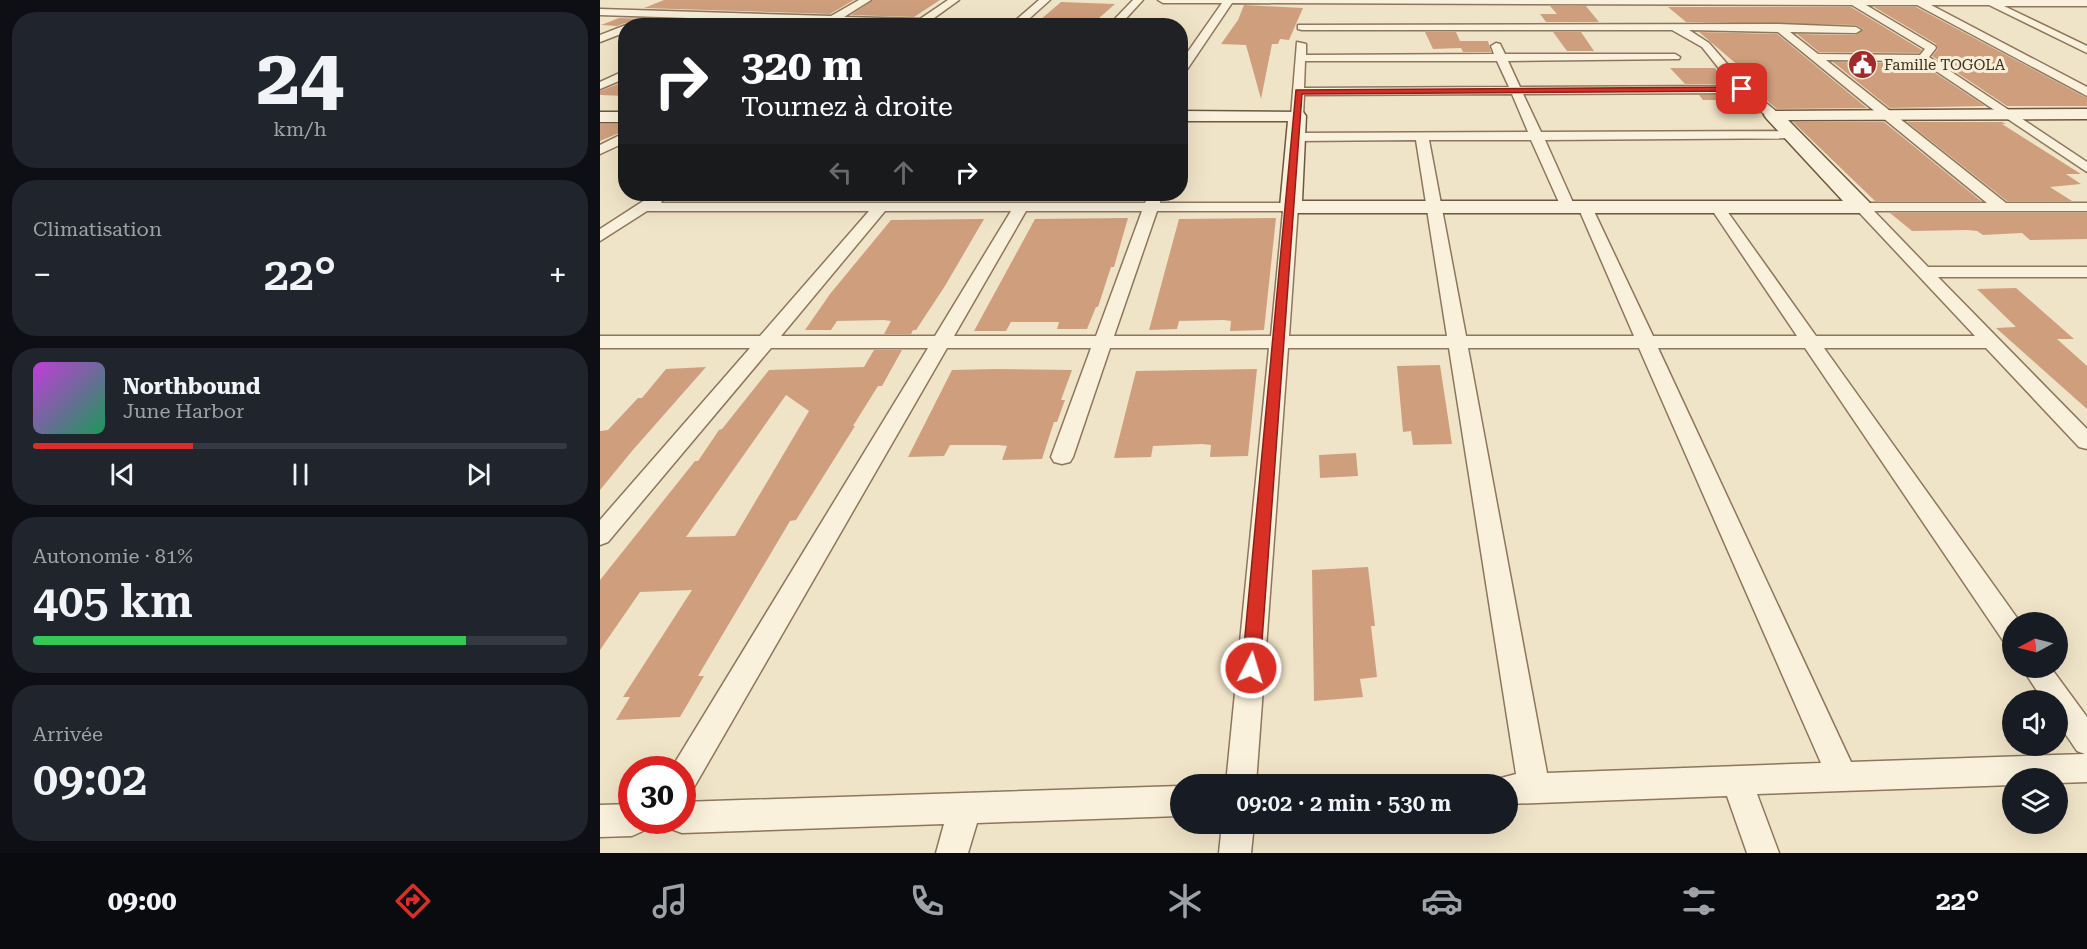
<!DOCTYPE html>
<html lang="fr">
<meta charset="utf-8">
<style>
:root{--surface:#171b24;--page:#20242c;--text:#f1f3f6;--muted:#9ea1a6;--line:#363941;--accent:#d93025}
body{margin:0;font-family:"Roboto Serif",serif;background:var(--page);color:var(--text);height:100vh;display:flex;flex-direction:column;font-size:22px;white-space:nowrap}
*{box-sizing:border-box;margin:0}
p{font-size:20px;color:var(--muted)}
.icon{flex:none;width:33px;height:33px;fill:none;stroke:currentColor;stroke-width:2;stroke-linecap:round;stroke-linejoin:round}
.map{position:relative;flex:1;overflow:hidden}
.panel{display:flex;flex-direction:column;gap:12px;padding:12px;background:#0d0f14;width:600px}
.panel>*{flex:none}
.top-card{position:absolute;left:18px;top:18px;width:570px;height:183px;border-radius:24px;box-shadow:0 6px 24px #0002;background:#202124;color:#fff;overflow:hidden}
.needle{width:39px;rotate:263deg}
.buttons{position:absolute;left:1402px;top:612px;display:grid;gap:12px}
.buttons a{display:grid;place-items:center;width:66px;height:66px;border-radius:50%;background:var(--surface);box-shadow:0 6px 24px #0002;font-size:30px}
.speed{position:absolute;left:18px;top:756px;display:flex;gap:12px;font-size:30px;font-weight:700;text-align:center}
.speed>*{display:grid;place-content:center;width:78px;height:78px;border-radius:50%;background:var(--surface);box-shadow:0 6px 24px #0002;line-height:1}
.speed .limit{border:9px solid #d22;background:#fff;color:#111}
.pin{position:absolute;display:grid;place-items:center;width:51px;height:51px;color:#fff;margin:-26px;border-radius:12px;box-shadow:0 3px 9px #0006}
.me{position:absolute;width:66px;margin:-33px;rotate:5deg;stroke-linejoin:round;filter:drop-shadow(0 0 4px #0008)}
.turn{display:flex;align-items:center;gap:21px;height:126px;padding:0 24px;font-size:27px}
.turn .icon{width:78px;height:78px;stroke-width:2.5}
.turn b{display:block;font-size:42px;line-height:51px}
.lanes{display:flex;align-items:center;height:57px;padding:0 24px;background:#0003;justify-content:center;gap:30px;direction:ltr}
.lanes .off{opacity:.35}
.big{font-size:45px;font-weight:600;line-height:1.1}
.panel .widget{flex:1;display:flex;flex-direction:column;justify-content:center;gap:9px;min-width:0;padding:0 21px;border-radius:24px;background:var(--page)}
.panel .dial{align-items:center;gap:0}
.dial b{font-size:78px;line-height:1}
.song{display:flex;align-items:center;gap:18px}
.cover{width:72px;height:72px;border-radius:9px;background:linear-gradient(135deg,hsl(290 70% 55%),hsl(150 70% 35%))}
.played{height:6px;border-radius:3px;background:linear-gradient(90deg,var(--accent) 30%,var(--line) 30%)}
.keys{display:flex;justify-content:space-around;direction:ltr}
.heat{display:flex;justify-content:space-between;align-items:center;font-size:33px;direction:ltr}
.charge{height:9px;border-radius:4px;background:linear-gradient(90deg,#34c759 81%,var(--line) 0)}
.trip{position:absolute;left:570px;top:774px;width:348px;height:60px;border-radius:30px;background:var(--surface);box-shadow:0 6px 24px #0002;font-weight:600;line-height:60px;text-align:center}
.tab-bar{display:flex;height:96px;justify-content:space-around;align-items:center;background:#090b0e;color:var(--muted)}
.tab-bar .icon{width:42px;height:42px}
.tab-bar .active{color:var(--accent)}
.tab-bar b{font-size:27px;color:var(--text)}
main{display:flex;flex:1;min-height:0}
.map>svg:first-child{display:block}
</style>
<main>
<section class="panel">
<div class="widget dial"><b>24</b><p>km/h</p></div>
<div class="widget"><p>Climatisation</p>
<div class="heat"><a>−</a><b class="big">22°</b><a>+</a></div>
</div>
<div class="widget">
<div class="song"><i class="cover"></i><div><b>Northbound</b><p>June Harbor</p></div></div>
<div class="played"></div>
<div class="keys"><svg class="icon" aria-label="previous" viewBox="0 0 24 24"><path d="M18 5L8 12l10 7zM5 5v14"/></svg><svg class="icon" aria-label="pause" viewBox="0 0 24 24"><path d="M8 5v14M16 5v14"/></svg><svg class="icon" aria-label="next" viewBox="0 0 24 24"><path d="M6 5l10 7-10 7zM19 5v14"/></svg></div>
</div>
<div class="widget"><p>Autonomie · 81%</p><b class="big">405 km</b><div class="charge"></div></div>
<div class="widget"><p>Arrivée</p><b class="big">09:02</b></div>
</section>
<div class="map">
<svg width="1487" height="853" viewBox="0 0 1487 853">
<rect width="100%" height="100%" fill="#f0e4c8"/>
<g fill="#cf9f7d" fill-rule="evenodd">
<polygon points="64,0 254,0 230,14 44,8"/>
<polygon points="273,0 340,0 314,17 251,15"/>
<polygon points="461,2 515,4 490,26 433,26"/>
<polygon points="644,5 703,8 689,40 680,39 678,44 672,44 661,99 646,45 621,44 638,20"/>
<polygon points="950,6 986,6 999,22 946,22 940,14 957,14"/>
<polygon points="1068,7 1251,7 1322,50 1319,53 1219,52 1197,34 1256,35 1263,29 1256,25 1086,22"/>
<polygon points="1274,7 1316,7 1487,98 1487,106 1407,106 1332,56 1338,49 1336,44"/>
<polygon points="19,18 242,26 30,26 25,23 17,26 1,25"/>
<polygon points="825,32 856,32 860,41 888,41 891,52 863,52 861,48 833,49"/>
<polygon points="953,32 981,32 994,51 967,51"/>
<polygon points="1099,32 1177,34 1267,108 1177,109 1151,87 1133,67 1140,67"/>
<polygon points="1233,62 1320,63 1385,106 1290,108"/>
<polygon points="1070,68 1115,68 1128,84 1085,84"/>
<polygon points="26,81 26,96 0,95 0,91"/>
<polygon points="1099,95 1138,95 1158,112 1131,113 1115,100 1103,100"/>
<polygon points="1193,122 1284,122 1381,201 1275,201"/>
<polygon points="1307,122 1402,122 1406,124 1402,124 1481,174 1466,174 1481,184 1450,187 1472,201 1407,201"/>
<polygon points="0,124 26,124 26,130 0,141"/>
<polygon points="1290,213 1487,213 1487,239 1430,240 1422,233 1383,235 1377,231 1367,230 1312,231"/>
<polygon points="528,218 514,267 511,267 498,307 496,307 487,329 457,329 459,322 411,322 406,331 374,331 435,219"/>
<polygon points="676,218 664,330 630,331 631,321 624,320 579,321 577,329 549,330 579,219"/>
<polygon points="384,219 345,286 316,330 313,330 311,334 284,334 291,321 284,320 237,321 231,330 205,330 230,294 291,220"/>
<polygon points="1416,288 1474,339 1457,339 1487,366 1487,409 1396,328 1416,327 1377,289"/>
<path d="M274 350H302L282 386H278L253 426H255L196 520 190 521 98 676H104L80 717 16 720 30 697H23L92 590 40 592 0 650V580L95 461H98L119 430 122 429 169 370 264 367ZM186 395 209 411 135 536 86 537Z"/>
<polygon points="840,365 852,444 813,445 811,431 803,432 797,366"/>
<polygon points="106,367 32,451 0,490 0,431 8,430 38,398 42,398 66,369"/>
<polygon points="396,369 472,370 461,400 465,400 457,422 454,422 442,459 402,460 407,446 398,445 350,445 344,456 308,457 352,370"/>
<polygon points="657,369 648,456 610,457 611,445 602,444 553,446 551,457 514,458 536,371"/>
<polygon points="756,453 758,476 720,478 719,455"/>
<polygon points="768,567 775,626 771,626 777,677 760,679 763,697 714,701 712,570"/>
</g>
<g fill="none" stroke-linecap="round" stroke-linejoin="round">
<defs>
<g id="street">
<polygon points="259,0 271,0 244,17 320,19 348,0 359,0 323,26 0,15 0,9 231,16"/>
<polygon points="439,0 450,0 421,26 409,26"/>
<polygon points="533,0 543,0 519,26 508,26"/>
<path d="M558 0H1487V6H1404L1487 46V53L1389 5H1331L1487 87V96L1317 5H1266L1335 46 1336 48 1329 57 1487 162V172L1321 61 1226 60 1406 203H1487V211H1274L1328 267H1487V277H1338L1487 429V449L1479 447 1386 348H1224L1420 622H1413V645L1404 642 1205 348H1058L1251 762 1485 754 1477 751 1458 723V700H1443L1422 668H1451L1487 717V782L1458 783V778H1413V785L1157 794 1179 853H1147L1127 796 908 804V784H894L897 779 916 774 849 348H688L656 784H626L669 348H510L473 457 470 462 462 464 454 462 451 457 491 348H347L93 789 82 793V770L71 769 328 348H171L8 542 0 545V520L150 348H0V336H160L269 211H47L0 241V229L51 196H61L63 199 61 203H545L549 194H561L560 203H691L698 207 689 336H847L816 140 696 141 689 137 696 133 928 132 912 94 704 95 703 116 697 120 691 116 697 42 706 44V55L894 54 891 46 896 43 900 44 905 54H1075L1080 57 1079 59 908 61 920 87 1133 86 1102 47 1072 30H702L698 29V25L1178 24 1256 27 1261 30 1256 33 1190 32 1218 54 1320 55 1325 49 1252 5 632 3 584 74 580 75V63L622 3H563ZM1089 30 1178 32 1387 203H1261L1254 207 1375 336H1216L1122 204 1117 203 1110 207 1197 336H1053L992 207 985 203 978 207 1034 336H866L829 140H931L961 207 968 211 975 207 945 140 1197 138 1198 135 1192 131 941 132 923 94 1139 93 1169 118H1177L1179 115 1177 112 1149 89 1109 43ZM705 61H897L909 87 704 88ZM285 211H411L335 336H181ZM426 211H542L496 336H354ZM557 211H683L671 336H514ZM868 348H1039L1221 763 947 773Z"/>
<polygon points="26,25 28,26 26,26 26,32 0,42 0,35"/>
<polygon points="26,70 26,78 0,89 0,82"/>
<polygon points="26,132 26,142 0,154 0,145"/>
<polygon points="580,786 580,816 377,823 368,853 336,853 344,824 82,833 71,829 67,820 82,820 82,802"/>
<polygon points="32,804 32,820 48,820 43,831 32,836 0,837 0,805"/>
<polygon points="622,824 654,824 651,853 619,853"/>
</g>
<g id="secondary">
<polygon points="1487,109 1487,119 1188,120 1269,202 1272,207 1269,212 1261,213 691,213 683,212 680,207 688,121 580,121 580,111 703,112 706,116 702,201 1243,201 1167,119 1164,115 1167,111"/>
<rect x="0" y="112" width="26" height="10"/>
</g>
</defs>
<use href="#street" stroke="#8d765c" stroke-width="3"/>
<use href="#secondary" stroke="#6f573f" stroke-width="3"/>
<use href="#street" fill="#faf1dc" fill-rule="evenodd"/>
<use href="#secondary" fill="#faf1dc" fill-rule="evenodd"/>
</g>
<polygon fill="#d93025" stroke="#8d1f18" stroke-width="1.5" points="1142,87 1144,88 1144,91 702,94 660,668 657,673 651,676 645,673 642,668 696,90"/>
<defs>
<symbol id="civic-disc" viewBox="-11 -11 22 22"><circle r="9.5" fill="#9e2a2b" stroke="#f7eed8"/><path d="M-.6-6.5H3V-4.5H.6V-3L4-1V1h2V6H-6V1h2V-1L-.6-3ZM-1.2 2.5V6h2.4V2.5Z" fill="#fff"/></symbol>
</defs>
<g fill-rule="evenodd">
<use href="#civic-disc" x="1246" y="48" width="33" height="33"/>
</g>
<g text-anchor="middle" dominant-baseline="central" stroke-width="6" stroke-linejoin="round" paint-order="stroke">
<g font-size="15" fill="#3d2e20" stroke="#f7eed8" text-anchor="start">
<text x="1284" y="65">Famille TOGOLA</text>
</g>
</g>
</svg>
<div class="buttons">
<a><svg class="needle" viewBox="-14 -14 28 28"><path d="M0-13l5 13h-10z" fill="#e53935"/><path d="M0 13l5-13h-10z" fill="#9ea1a6"/></svg></a>
<a><svg class="icon" aria-label="sound" viewBox="0 0 24 24"><path d="M4 9h4l5-4v14l-5-4H4zM17 9q2 3 0 6"/></svg></a>
<a><svg class="icon" aria-label="layers" viewBox="0 0 24 24"><path d="M12 4l9 5-9 5-9-5zM3 14l9 5 9-5"/></svg></a>
</div>
<div class="speed"><div class="limit">30</div></div>
<div class="pin" style="left:1142px;top:89px;background:#d93025"><svg class="icon" aria-label="arrive" viewBox="0 0 24 24"><path d="M6 21V4h12l-3 4 3 4H6"/></svg></div>
<svg class="me" style="left:651px;top:668px" viewBox="-20 -20 40 40"><circle r="17" fill="#d93025" stroke="#fff" stroke-width="3"/><path d="M0-11L8 9 0 5-8 9z" fill="#fff"/></svg>
<div class="trip">09:02 · 2 min · 530 m</div>
<div class="top-card">
<div class="turn"><svg class="icon" aria-label="right" viewBox="0 0 24 24"><path d="M7 20v-9h11M14 6l5 5-5 5"/></svg><div><b>320 m</b>Tournez à droite</div></div>
<div class="lanes"><svg class="icon off" aria-label="left" viewBox="0 0 24 24"><path d="M17 20v-9H6M10 6l-5 5 5 5"/></svg><svg class="icon off" aria-label="ahead" viewBox="0 0 24 24"><path d="M12 20V5M6 11l6-6 6 6"/></svg><svg class="icon" aria-label="right" viewBox="0 0 24 24"><path d="M7 20v-9h11M14 6l5 5-5 5"/></svg></div>
</div>
</div>
</main>
<nav class="tab-bar">
<b>09:00</b>
<svg class="icon active" aria-label="directions" viewBox="0 0 24 24"><path d="M12 3l9 9-9 9-9-9zM9 14v-3h6M13 9l2 2-2 2"/></svg>
<svg class="icon" aria-label="music" viewBox="0 0 24 24"><path d="M9 18V5l10-2v13"/><circle cx="6" cy="18" r="3"/><circle cx="16" cy="16" r="3"/></svg>
<svg class="icon" aria-label="phone" viewBox="0 0 24 24"><path d="M5 4h4l2 5-3 2q2 4 5 5l2-3 5 2v4C11 20 4 13 5 4z"/></svg>
<svg class="icon" aria-label="climate" viewBox="0 0 24 24"><path d="M12 3v18M4 7l16 10M4 17L20 7"/></svg>
<svg class="icon" aria-label="car" viewBox="0 0 24 24"><path d="M5 17H2v-5l4-1 3-4h7l3 4 3 1v5h-3M9 17h6M6 11h13"/><circle cx="7" cy="17" r="2"/><circle cx="17" cy="17" r="2"/></svg>
<svg class="icon" aria-label="filters" viewBox="0 0 24 24"><path d="M4 7h16M4 17h16"/><circle cx="9" cy="7" r="2"/><circle cx="15" cy="17" r="2"/></svg>
<b>22°</b>
</nav>
